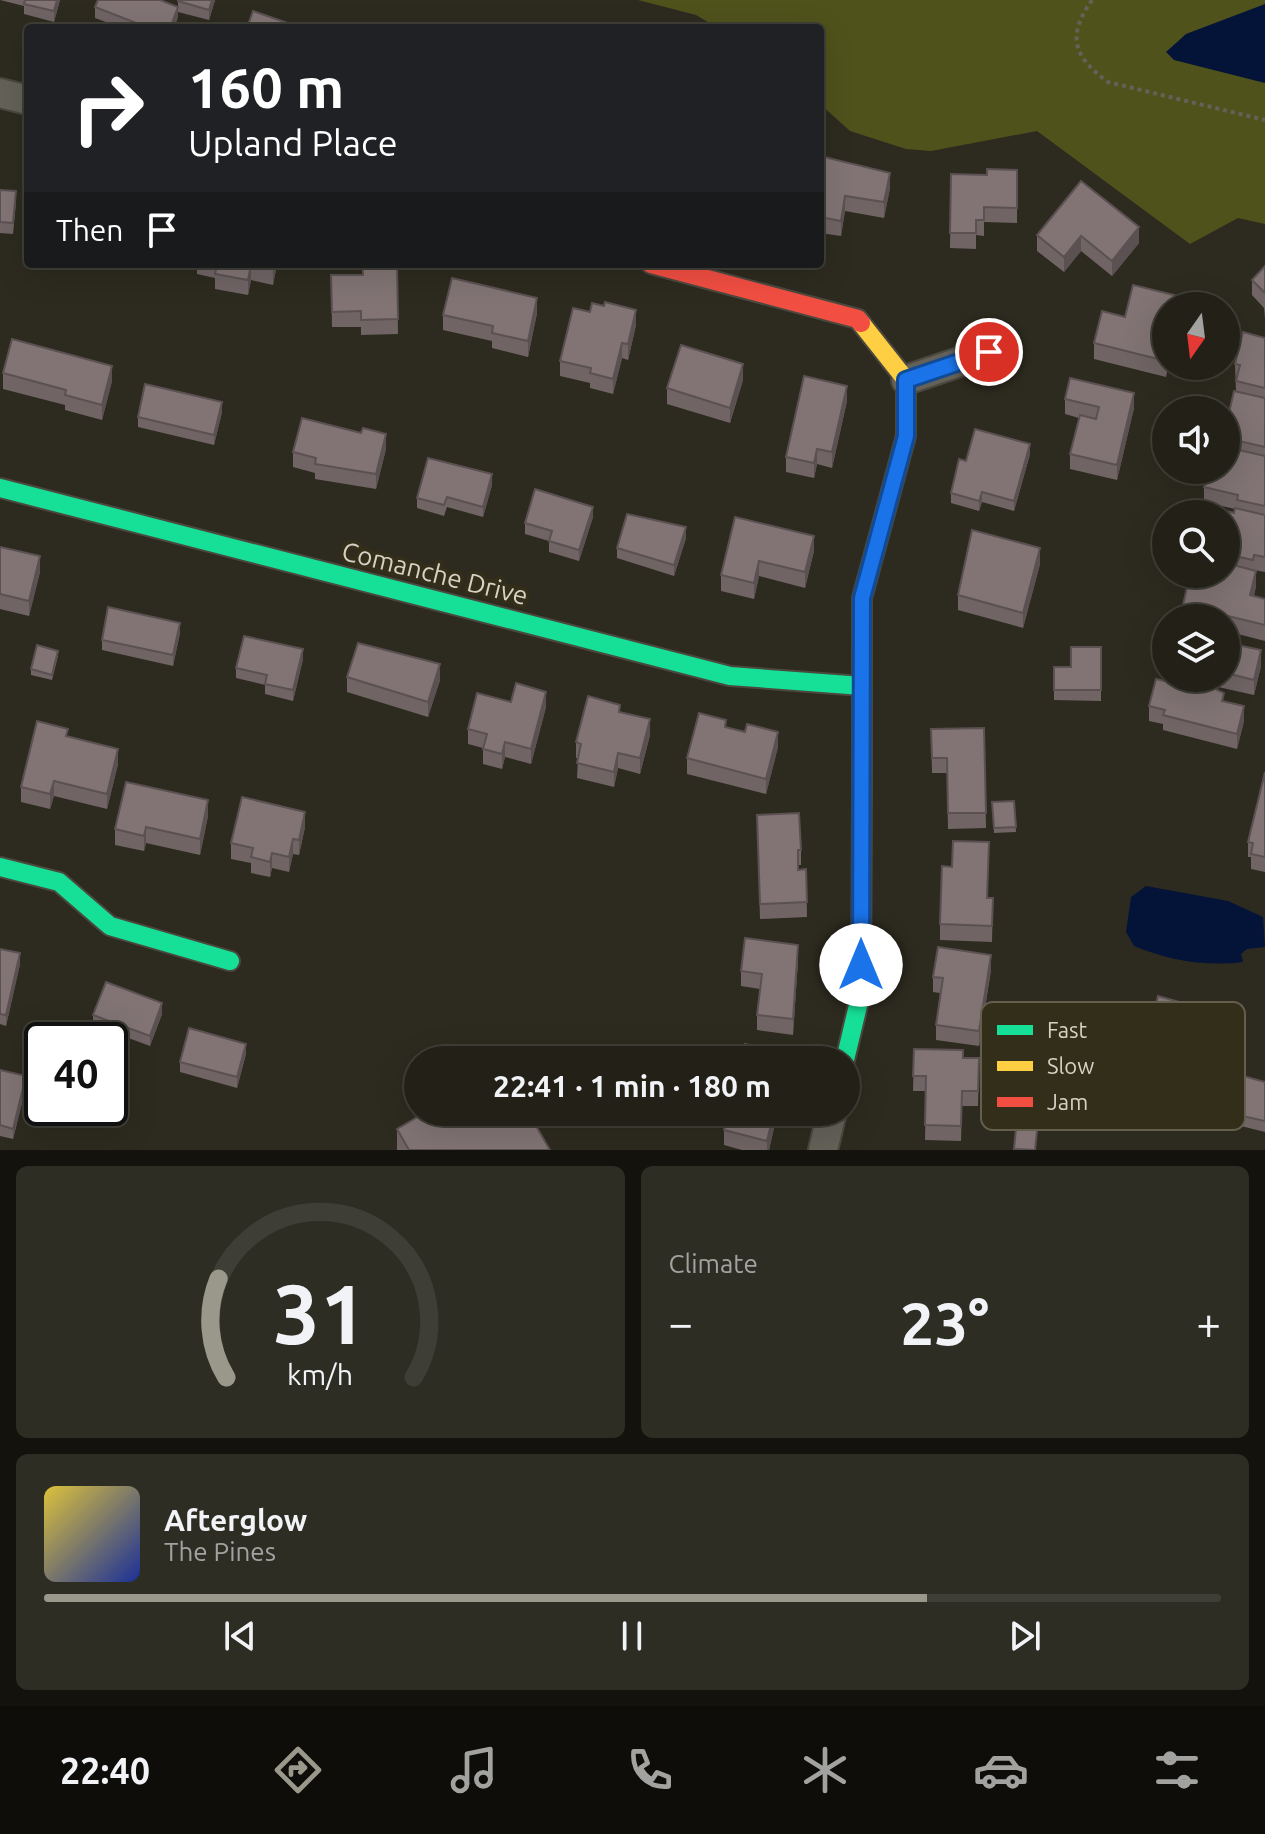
<!DOCTYPE html>
<meta charset="utf-8">
<style>
:root{--surface:#222017;--page:#2e2d24;--text:#f1f3f6;--muted:#a2a3a1;--line:#3f3e36;--accent:#9a978b}
body{margin:0;font-family:Ubuntu,sans-serif;background:var(--page);color:var(--text);height:100vh;display:flex;flex-direction:column;font-size:30px;white-space:nowrap}
*{box-sizing:border-box;margin:0}
p{font-size:26px;color:var(--muted)}
.icon{flex:none;width:44px;height:44px;fill:none;stroke:currentColor;stroke-width:2;stroke-linecap:round;stroke-linejoin:round}
.map{position:relative;height:1150px;overflow:hidden}
.side{display:flex;flex-direction:column;gap:16px;padding:16px;background:#13120d;flex:1}
.side>*{flex:none}
.top-card{position:absolute;left:24px;top:24px;width:800px;height:244px;border-radius:8px;box-shadow:0 8px 32px #0002,0 0 0 2px var(--line);background:#202124;color:#fff;overflow:hidden}
.needle{width:52px;rotate:194deg}
.controls{position:absolute;left:1152px;top:292px;display:grid;gap:16px}
.controls a{display:grid;place-items:center;width:88px;height:88px;border-radius:50%;background:var(--surface);box-shadow:0 8px 32px #0002,0 0 0 2px var(--line);font-size:40px}
.speed{position:absolute;left:24px;top:1022px;display:flex;gap:16px;font-size:40px;font-weight:700;text-align:center}
.speed>*{display:grid;place-content:center;width:104px;height:104px;border-radius:50%;background:var(--surface);box-shadow:0 8px 32px #0002,0 0 0 2px var(--line);line-height:1}
.speed .limit{border:4px solid #111;border-radius:12px;background:#fff;color:#111}
.pin{position:absolute;display:grid;place-items:center;width:68px;height:68px;color:#fff;margin:-34px;border:4px solid #fff;border-radius:50%;box-shadow:0 2px 8px #0007}
.me{position:absolute;width:88px;margin:-44px;rotate:0deg;stroke-linejoin:round;filter:drop-shadow(0 0 6px #0008)}
.turn{display:flex;align-items:center;gap:28px;height:168px;padding:0 32px;font-size:36px}
.turn .icon{width:104px;height:104px;stroke-width:2.5}
.turn b{display:block;font-size:56px;line-height:68px}
.then{display:flex;align-items:center;height:76px;padding:0 32px;background:#0003;gap:16px;font-size:30px}
.big{font-size:60px;font-weight:700;line-height:1.1}
.side .tile{flex:1;display:flex;flex-direction:column;justify-content:center;gap:12px;min-width:0;padding:0 28px;border-radius:12px;background:var(--page)}
.side .dial{align-items:center;gap:0}
.dial svg{height:208px;overflow:visible;fill:none;stroke:var(--line);stroke-width:7;stroke-linecap:round;text-anchor:middle}
.dial text{fill:var(--text);stroke:none}
.song{display:flex;align-items:center;gap:24px}
.cover{width:96px;height:96px;border-radius:12px;background:linear-gradient(135deg,hsl(50 70% 55%),hsl(230 70% 35%))}
.played{height:8px;border-radius:4px;background:linear-gradient(90deg,var(--accent) 75%,var(--line) 75%)}
.keys{display:flex;justify-content:space-around;direction:ltr}
.heat{display:flex;justify-content:space-between;align-items:center;font-size:44px;direction:ltr}
.side .tiles{flex:1;display:grid;gap:16px;grid-template-columns:1fr 1fr}
.tile:last-child{grid-column:span 2}
.trip{position:absolute;left:404px;top:1046px;width:456px;height:80px;border-radius:40px;background:var(--surface);box-shadow:0 8px 32px #0002,0 0 0 2px var(--line);font-weight:700;line-height:80px;text-align:center}
.tab-bar{display:flex;height:128px;justify-content:space-around;align-items:center;background:#0e0d09;color:var(--muted)}
.tab-bar .icon{width:56px;height:56px}
.tab-bar .on{color:var(--accent)}
.tab-bar b{font-size:36px;color:var(--text)}
.map>svg:first-child{display:block}
</style>
<div class="map">
<svg width="1265" height="1150" viewBox="0 0 1265 1150">
<rect width="100%" height="100%" fill="#2d2a1f"/>
<polygon fill="#50521c" points="638,0 1265,0 1265,224 1238,218 1190,244 1037,131 931,151 906,149 850,131 820,104 820,28 718,28 696,15"/>
<g fill="#041338">
<polygon points="1265,4 1265,83 1174,60 1166,52 1186,34"/>
<path d="M1146 886 1228 901 1263 917 1265 947 1247 949 1241 954 1243 962C1206 967 1168 960 1134 946L1126 932 1131 897Z"/>
</g>
<g fill="none" stroke-linecap="round" stroke-linejoin="round">
<defs>
<g id="street">
<polyline points="0,93 28,100"/>
<polyline points="906,380 989,352"/>
<polyline points="823,1150 832,1112"/>
</g>
<g id="fast">
<polyline points="0,488 730,676 862,686"/>
<polyline points="0,867 59,882 110,926 230,961"/>
<polyline points="845,1060 861,993 862,790"/>
</g>
<polyline id="slow" points="861,323 906,380 906,436 862,598 862,790"/>
<polyline id="jam" points="651,264 858,319 861,323"/>
</defs>
<use href="#street" stroke="#4b483e" stroke-width="32"/>
<use href="#fast" stroke="#4b483e" stroke-width="22"/>
<use href="#slow" stroke="#4b483e" stroke-width="22"/>
<use href="#jam" stroke="#4b483e" stroke-width="22"/>
<path stroke="#646159" stroke-width="4" stroke-dasharray="4 4" stroke-linecap="butt" d="M1092 0C1066 37 1074 57 1108 82L1265 120"/>
<use href="#street" stroke="#636158" stroke-width="28"/>
<use href="#fast" stroke="#16e098" stroke-width="18"/>
<use href="#slow" stroke="#ffcf43" stroke-width="18"/>
<use href="#jam" stroke="#f24e42" stroke-width="18"/>
</g>
<g fill="#706465">
<polygon points="0,0 60,0 54,22 24,14 24,6"/>
<polygon points="178,0 215,0 209,20 178,12 178,17 174,28 122,28 95,18 95,7 178,7"/>
<polygon points="820,156 890,188 884,218 845,211 841,236 820,233"/>
<polygon points="1017,170 1017,223 984,222 984,236 976,235 976,249 950,248 951,174 987,175"/>
<polygon points="1081,181 1139,243 1112,276 1081,251 1064,272 1037,251 1037,235"/>
<polygon points="0,190 16,202 13,234 0,233"/>
<polygon points="197,264 277,264 273,285 251,280 248,295 215,289 215,278 197,274"/>
<polygon points="397,266 398,334 361,335 361,327 332,327 331,275 363,275"/>
<polygon points="1265,266 1265,319 1264,308 1252,295 1252,280"/>
<polygon points="1182,306 1166,377 1094,359 1094,343 1125,317"/>
<polygon points="537,313 528,357 492,348 492,341 443,330 443,315"/>
<polygon points="636,325 628,360 622,358 613,394 590,388 590,383 560,376 560,361"/>
<polygon points="1265,338 1265,572 1254,570 1256,586 1254,596 1265,599 1265,641 1230,632 1230,635 1239,645 1261,666 1254,695 1218,687 1218,691 1224,701 1244,721 1237,749 1163,730 1163,724 1149,721 1149,706 1182,685 1183,679 1180,678 1226,678 1226,618 1183,618 1183,605 1200,575 1226,574 1226,514 1234,513 1235,509 1204,502 1204,487 1226,470 1226,426 1236,391 1235,364"/>
<polygon points="3,373 112,381 102,420 65,410 65,405 3,389"/>
<polygon points="743,380 730,423 667,404 667,388"/>
<polygon points="1065,399 1134,408 1117,480 1070,469 1070,454 1079,418 1065,414"/>
<polygon points="847,401 832,468 817,464 814,478 786,472 786,457"/>
<polygon points="222,412 214,445 138,427 138,417"/>
<polygon points="386,449 376,489 315,479 315,473 293,467 293,452"/>
<polygon points="1030,454 1014,511 982,502 979,511 951,503 951,493"/>
<polygon points="492,485 483,517 447,507 444,516 417,508 417,498"/>
<polygon points="593,517 579,561 549,552 549,541 525,534 525,523"/>
<polygon points="814,536 814,551 805,588 759,576 754,599 721,591 721,575"/>
<polygon points="686,538 674,576 617,558 617,548"/>
<polygon points="0,547 40,572 29,616 0,609"/>
<polygon points="1040,564 1023,628 958,610 958,595"/>
<polygon points="180,633 173,666 102,650 102,640"/>
<polygon points="1166,634 1166,665 1163,664 1163,649"/>
<polygon points="1101,647 1101,701 1054,700 1054,667 1071,667"/>
<polygon points="58,656 52,680 31,675 31,669"/>
<polygon points="303,659 293,701 265,694 265,685 236,678 236,668"/>
<polygon points="347,677 440,680 428,717 347,692"/>
<polygon points="511,702 546,707 531,764 505,757 502,769 483,764 483,748 468,744 468,729"/>
<polygon points="620,712 650,735 640,774 618,768 614,787 577,778 578,758 576,758 576,742"/>
<polygon points="726,727 745,732 778,747 766,794 687,774 687,758"/>
<polygon points="984,728 986,828 948,829 947,773 932,773 931,729"/>
<polygon points="68,737 118,764 107,809 54,796 50,809 21,802 21,787"/>
<polygon points="1265,772 1265,872 1251,869 1251,857 1248,857 1248,842"/>
<polygon points="1014,801 1016,832 994,833 992,802"/>
<polygon points="757,815 801,850 801,865 798,865 798,870 806,869 807,917 760,919"/>
<polygon points="208,816 200,855 146,843 144,851 115,845 115,829"/>
<polygon points="305,827 299,855 293,854 289,872 272,868 270,877 251,873 251,863 231,859 231,843"/>
<polygon points="987,898 993,898 992,942 940,940 940,924"/>
<polygon points="0,949 20,964 6,1026 0,1024"/>
<polygon points="798,960 793,1035 757,1030 757,1015 760,989 741,986 741,971"/>
<polygon points="991,970 979,1046 936,1040 936,1025 940,993 933,992 933,977"/>
<polygon points="162,1014 150,1046 93,1025 93,1015"/>
<polygon points="1179,1017 1175,1031 1178,1047 1161,1112 1129,1104 1129,1090 1111,1085 1105,1107 1074,1099 1074,1084 1142,1039 1151,1025"/>
<polygon points="914,1049 963,1058 979,1058 978,1106 962,1106 961,1141 925,1140 926,1091 913,1091"/>
<polygon points="246,1054 237,1088 180,1072 180,1062"/>
<polygon points="0,1070 26,1087 13,1139 0,1136"/>
<polygon points="1265,1082 1265,1132 1233,1124 1233,1114"/>
<polygon points="775,1112 775,1124 769,1150 742,1150 724,1145 724,1130"/>
<polygon points="397,1129 550,1150 397,1150"/>
</g>
<g fill="#5b5152">
<polygon points="57,0 60,0 54,22 54,11"/>
<polygon points="212,0 215,0 209,20 209,10"/>
<polygon points="178,7 178,17 174,28 170,28"/>
<polygon points="890,173 890,188 884,218 884,202"/>
<polygon points="845,196 845,211 841,236 841,221"/>
<polygon points="1139,227 1139,243 1112,276 1112,261"/>
<polygon points="1081,236 1081,251 1064,272 1064,257"/>
<polygon points="274,264 277,264 273,285 273,269"/>
<polygon points="251,265 251,280 248,295 248,280"/>
<polygon points="537,298 537,313 528,357 528,341"/>
<polygon points="636,310 636,325 628,360 628,344"/>
<polygon points="622,343 622,358 613,394 613,379"/>
<polygon points="743,364 743,380 730,423 730,408"/>
<polygon points="112,366 112,381 102,420 102,405"/>
<polygon points="847,386 847,401 832,468 832,452"/>
<polygon points="1134,393 1134,408 1117,480 1117,465"/>
<polygon points="222,402 222,412 214,445 214,435"/>
<polygon points="386,434 386,449 376,489 376,474"/>
<polygon points="1030,444 1030,454 1014,511 1014,501"/>
<polygon points="817,449 817,464 814,478 814,463"/>
<polygon points="492,474 492,485 483,517 483,507"/>
<polygon points="982,492 982,502 979,511 979,501"/>
<polygon points="593,507 593,517 579,561 579,550"/>
<polygon points="686,527 686,538 674,576 674,565"/>
<polygon points="814,536 814,551 805,588 805,572"/>
<polygon points="1040,548 1040,564 1023,628 1023,613"/>
<polygon points="40,556 40,572 29,616 29,601"/>
<polygon points="759,561 759,576 754,599 754,583"/>
<polygon points="1256,571 1256,586 1250,610 1250,595"/>
<polygon points="180,623 180,633 173,666 173,655"/>
<polygon points="303,649 303,659 293,701 293,690"/>
<polygon points="1261,650 1261,666 1254,695 1254,680"/>
<polygon points="440,664 440,680 428,717 428,702"/>
<polygon points="546,692 546,707 531,764 531,749"/>
<polygon points="1244,706 1244,721 1237,749 1237,734"/>
<polygon points="650,719 650,735 640,774 640,758"/>
<polygon points="778,732 778,747 766,794 766,779"/>
<polygon points="505,742 505,757 502,769 502,754"/>
<polygon points="118,749 118,764 107,809 107,794"/>
<polygon points="618,753 618,768 614,787 614,772"/>
<polygon points="54,781 54,796 50,809 50,794"/>
<polygon points="208,800 208,816 200,855 200,839"/>
<polygon points="305,812 305,827 299,855 299,840"/>
<polygon points="146,827 146,843 144,851 144,836"/>
<polygon points="293,839 293,854 289,872 289,857"/>
<polygon points="272,853 272,868 270,877 270,862"/>
<polygon points="798,945 798,960 793,1035 793,1019"/>
<polygon points="20,953 20,964 6,1026 6,1015"/>
<polygon points="991,955 991,970 979,1046 979,1031"/>
<polygon points="1179,1002 1179,1017 1171,1045 1171,1030"/>
<polygon points="162,1003 162,1014 150,1046 150,1036"/>
<polygon points="1178,1032 1178,1047 1161,1112 1161,1097"/>
<polygon points="246,1044 246,1054 237,1088 237,1077"/>
<polygon points="1111,1070 1111,1085 1105,1107 1105,1092"/>
<polygon points="26,1076 26,1087 13,1139 13,1129"/>
<polygon points="774,1112 775,1124 769,1150 767,1150 767,1141"/>
</g>
<g fill="#827475" stroke="#5b5152" stroke-width="2">
<polygon points="25,0 57,0 54,11 24,4"/>
<polygon points="98,0 160,0 178,7 170,28 149,28 95,7"/>
<polygon points="178,0 212,0 209,10 178,1"/>
<polygon points="253,11 302,28 247,28"/>
<polygon points="820,156 890,173 884,202 845,196 841,221 820,217"/>
<polygon points="987,169 1017,170 1017,208 984,207 984,220 976,220 976,233 950,233 951,174 987,175"/>
<polygon points="1081,181 1139,227 1112,261 1081,236 1064,257 1037,235"/>
<polygon points="0,190 16,191 13,223 0,222"/>
<polygon points="217,264 274,264 273,269 251,265 248,280 215,274"/>
<polygon points="363,266 397,266 398,319 361,320 361,311 332,312 331,275 363,275"/>
<polygon points="1265,266 1265,293 1252,280"/>
<polygon points="452,278 537,298 528,341 492,333 493,326 443,315"/>
<polygon points="1133,285 1182,297 1180,306 1166,306 1166,361 1094,343 1102,311 1125,317"/>
<polygon points="605,302 636,310 628,344 622,343 613,379 590,373 591,368 560,361 573,308 590,312 592,303 604,306"/>
<polygon points="1243,332 1265,338 1265,388 1236,381 1240,365 1235,364"/>
<polygon points="12,339 112,366 102,405 65,395 66,390 3,373"/>
<polygon points="681,345 743,364 730,408 667,388"/>
<polygon points="804,376 847,386 832,452 817,449 814,463 786,457"/>
<polygon points="1070,378 1134,393 1117,465 1070,454 1080,415 1096,419 1099,407 1065,399"/>
<polygon points="145,384 222,402 214,435 138,417"/>
<polygon points="1234,391 1265,398 1265,447 1226,438 1226,426"/>
<polygon points="302,418 361,433 363,428 386,434 376,474 315,464 316,458 293,452"/>
<polygon points="975,429 1030,444 1014,501 982,492 979,501 951,493 959,459 966,461"/>
<polygon points="1226,447 1265,456 1265,506 1237,500 1238,495 1204,487 1208,470 1226,470"/>
<polygon points="428,458 492,474 483,507 447,497 444,505 417,498"/>
<polygon points="535,489 593,507 579,550 549,541 552,531 525,523"/>
<polygon points="1199,504 1234,513 1235,508 1265,515 1265,557 1254,555 1253,560 1226,554 1226,514 1197,514"/>
<polygon points="627,514 686,527 674,565 617,548"/>
<polygon points="735,517 814,536 805,572 759,561 754,583 721,575"/>
<polygon points="972,530 1040,548 1023,613 958,595"/>
<polygon points="0,547 40,556 29,601 0,594"/>
<polygon points="1226,563 1256,571 1250,595 1265,599 1265,625 1183,605 1190,574 1226,574"/>
<polygon points="108,607 180,623 173,655 102,640"/>
<polygon points="1226,630 1230,631 1229,635 1239,637 1237,645 1261,650 1254,680 1226,673"/>
<polygon points="1166,634 1166,650 1163,649"/>
<polygon points="244,636 303,649 293,690 265,684 267,675 236,668"/>
<polygon points="358,643 440,664 428,702 347,677"/>
<polygon points="37,645 58,651 52,675 31,669"/>
<polygon points="1071,647 1101,647 1101,690 1054,690 1054,667 1071,667"/>
<polygon points="1183,678 1196,678 1218,686 1217,690 1224,693 1222,701 1244,706 1237,734 1163,715 1165,710 1149,706 1156,679 1182,685"/>
<polygon points="516,683 546,692 531,749 505,742 502,754 483,749 487,734 468,729 477,693 511,702"/>
<polygon points="588,696 620,705 619,712 650,719 640,758 618,753 614,772 577,763 581,744 576,742"/>
<polygon points="699,713 726,720 725,727 745,732 747,724 778,732 766,779 687,758"/>
<polygon points="37,721 68,729 66,736 118,749 107,794 54,781 50,794 21,787"/>
<polygon points="984,728 986,813 948,813 947,758 932,758 931,729"/>
<polygon points="1265,772 1265,857 1251,854 1253,843 1248,842"/>
<polygon points="126,782 208,800 200,839 146,827 144,836 115,829"/>
<polygon points="242,797 305,812 299,840 293,839 289,857 272,853 270,862 251,857 253,848 231,843"/>
<polygon points="1014,801 1016,827 994,828 992,802"/>
<polygon points="799,813 801,850 798,850 798,870 806,869 807,902 760,904 757,815"/>
<polygon points="953,841 989,842 987,898 993,898 992,926 940,924 942,866 952,867"/>
<polygon points="745,938 798,945 793,1019 757,1015 762,974 741,971"/>
<polygon points="938,947 991,955 979,1031 936,1025 943,978 933,977"/>
<polygon points="0,949 20,953 6,1015 0,1014"/>
<polygon points="106,982 162,1003 150,1036 93,1015"/>
<polygon points="1158,996 1179,1002 1171,1030 1178,1032 1161,1097 1129,1089 1132,1075 1111,1070 1105,1092 1074,1084 1090,1025 1142,1039 1146,1024 1151,1025"/>
<polygon points="189,1028 246,1044 237,1077 180,1062"/>
<polygon points="745,1044 788,1054 787,1060 741,1060"/>
<polygon points="914,1049 963,1050 963,1058 979,1058 978,1091 962,1091 961,1126 925,1125 926,1076 913,1076"/>
<polygon points="0,1070 26,1076 13,1129 0,1125"/>
<polygon points="1243,1076 1265,1082 1265,1121 1233,1114"/>
<polygon points="426,1112 528,1112 550,1150 409,1150 397,1129"/>
<polygon points="728,1112 774,1112 767,1141 724,1130"/>
<polygon points="1017,1119 1038,1121 1035,1150 1014,1149"/>
</g>
<g fill="none" stroke-linecap="round" stroke-linejoin="round">
<defs>
<polyline id="route" points="861,965 862,598 906,436 906,380 989,352"/>
</defs>
<use href="#route" stroke="#114b97" stroke-width="20"/>
<use href="#route" stroke="#1a73e8" stroke-width="14"/>
</g>
<g text-anchor="middle" dominant-baseline="central" stroke-width="8" stroke-linejoin="round" paint-order="stroke">
<g font-size="26" fill="#d5d2c5" stroke="#332e19">
<text transform="translate(435 573) rotate(14)">Comanche Drive</text>
</g>
</g>
<rect x="981" y="1002" width="264" height="128" rx="12" fill="#332e19" stroke="#645f4d" stroke-width="2"/>
<rect x="997" y="1025" width="36" height="10" fill="#16e098"/>
<rect x="997" y="1061" width="36" height="10" fill="#ffcf43"/>
<rect x="997" y="1097" width="36" height="10" fill="#f24e42"/>
<g font-size="22" fill="#d5d2c5">
<text x="1047" y="1038">Fast</text>
<text x="1047" y="1074">Slow</text>
<text x="1047" y="1110">Jam</text>
</g>
</svg>
<div class="controls">
<a><svg class="needle" viewBox="-14 -14 28 28"><path d="M0-13l5 13h-10z" fill="#e53935"/><path d="M0 13l5-13h-10z" fill="#a2a3a1"/></svg></a>
<a><svg class="icon" aria-label="sound" viewBox="0 0 24 24"><path d="M4 9h4l5-4v14l-5-4H4zM17 9q2 3 0 6"/></svg></a>
<a><svg class="icon" aria-label="search" viewBox="0 0 24 24"><circle cx="10" cy="10" r="6"/><path d="M15 15l6 6"/></svg></a>
<a><svg class="icon" aria-label="layers" viewBox="0 0 24 24"><path d="M12 4l9 5-9 5-9-5zM3 14l9 5 9-5"/></svg></a>
</div>
<div class="speed"><div class="limit">40</div></div>
<div class="pin" style="left:989px;top:352px;background:#d93025"><svg class="icon" aria-label="arrive" viewBox="0 0 24 24"><path d="M6 21V4h12l-3 4 3 4H6"/></svg></div>
<svg class="me" style="left:861px;top:965px" viewBox="-20 -20 40 40"><circle r="19" fill="#fff"/><path d="M0-13L10 11 0 6-10 11z" fill="#1a73e8"/></svg>
<div class="trip">22:41 · 1 min · 180 m</div>
<div class="top-card">
<div class="turn"><svg class="icon" aria-label="right" viewBox="0 0 24 24"><path d="M7 20v-9h11M14 6l5 5-5 5"/></svg><div><b>160 m</b>Upland Place</div></div>
<div class="then">Then<svg class="icon" aria-label="arrive" viewBox="0 0 24 24"><path d="M6 21V4h12l-3 4 3 4H6"/></svg></div>
</div>
</div>
<section class="side">
<div class="tiles">
<div class="tile dial"><svg viewBox="0 0 100 80">
<path d="M14 69A42 42 0 1 1 86 69"/>
<path d="M14 69A42 42 0 0 1 11 31" stroke="#9a978b"/>
<text x="50" y="56" font-size="32" font-weight="700">31</text>
<text x="50" y="72" font-size="11">km/h</text>
</svg></div>
<div class="tile"><p>Climate</p>
<div class="heat"><a>−</a><b class="big">23°</b><a>+</a></div>
</div>
<div class="tile">
<div class="song"><i class="cover"></i><div><b>Afterglow</b><p>The Pines</p></div></div>
<div class="played"></div>
<div class="keys"><svg class="icon" aria-label="previous" viewBox="0 0 24 24"><path d="M18 5L8 12l10 7zM5 5v14"/></svg><svg class="icon" aria-label="pause" viewBox="0 0 24 24"><path d="M8 5v14M16 5v14"/></svg><svg class="icon" aria-label="next" viewBox="0 0 24 24"><path d="M6 5l10 7-10 7zM19 5v14"/></svg></div>
</div>
</div>
</section>
<nav class="tab-bar">
<b>22:40</b>
<svg class="icon on" aria-label="directions" viewBox="0 0 24 24"><path d="M12 3l9 9-9 9-9-9zM9 14v-3h6M13 9l2 2-2 2"/></svg>
<svg class="icon" aria-label="music" viewBox="0 0 24 24"><path d="M9 18V5l10-2v13"/><circle cx="6" cy="18" r="3"/><circle cx="16" cy="16" r="3"/></svg>
<svg class="icon" aria-label="phone" viewBox="0 0 24 24"><path d="M5 4h4l2 5-3 2q2 4 5 5l2-3 5 2v4C11 20 4 13 5 4z"/></svg>
<svg class="icon" aria-label="climate" viewBox="0 0 24 24"><path d="M12 3v18M4 7l16 10M4 17L20 7"/></svg>
<svg class="icon" aria-label="car" viewBox="0 0 24 24"><path d="M5 17H2v-5l4-1 3-4h7l3 4 3 1v5h-3M9 17h6M6 11h13"/><circle cx="7" cy="17" r="2"/><circle cx="17" cy="17" r="2"/></svg>
<svg class="icon" aria-label="filters" viewBox="0 0 24 24"><path d="M4 7h16M4 17h16"/><circle cx="9" cy="7" r="2"/><circle cx="15" cy="17" r="2"/></svg>
</nav>
